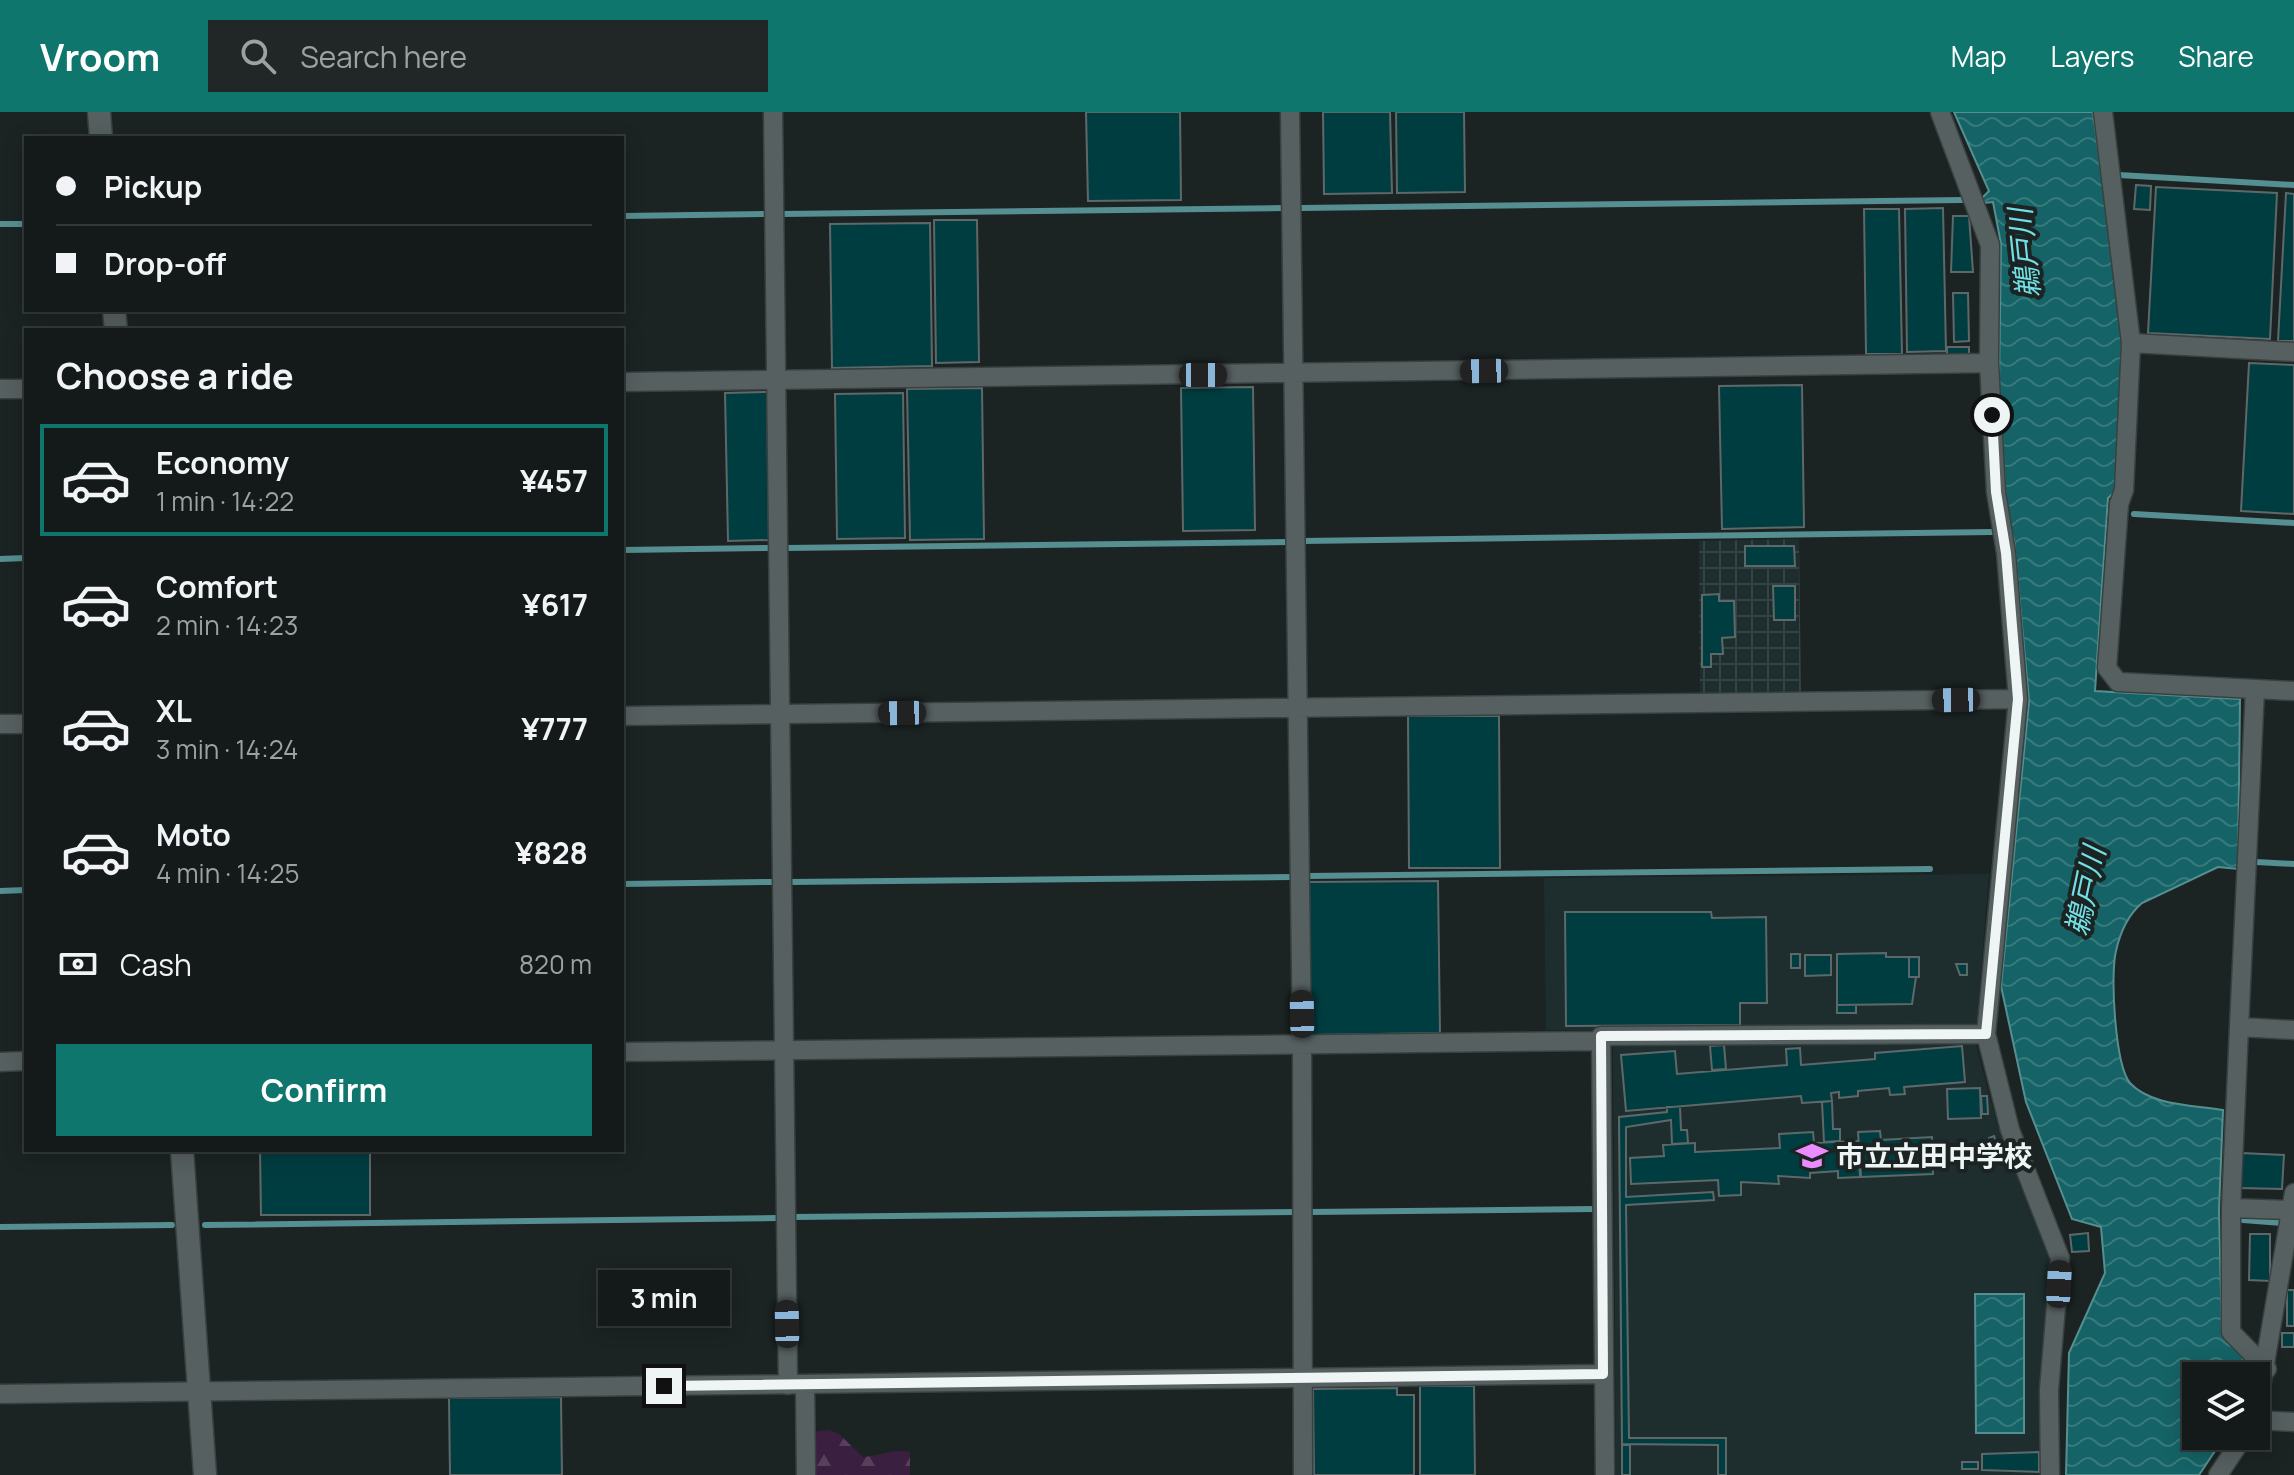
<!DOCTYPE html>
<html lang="en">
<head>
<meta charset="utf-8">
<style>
	:root { --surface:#141a1a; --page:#212727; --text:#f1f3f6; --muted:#9da1a2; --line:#333839; --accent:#0f766e }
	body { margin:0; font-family:Manrope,"Noto Sans JP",sans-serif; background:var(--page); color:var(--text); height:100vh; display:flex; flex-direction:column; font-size:30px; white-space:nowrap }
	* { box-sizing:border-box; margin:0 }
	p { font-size:26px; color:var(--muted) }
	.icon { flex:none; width:44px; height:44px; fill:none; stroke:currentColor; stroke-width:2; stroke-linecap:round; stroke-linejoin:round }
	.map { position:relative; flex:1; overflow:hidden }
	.panel { position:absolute; left:24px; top:216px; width:600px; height:824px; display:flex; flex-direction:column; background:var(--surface); border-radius:0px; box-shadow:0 4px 20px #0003,0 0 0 2px var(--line) }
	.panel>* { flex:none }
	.top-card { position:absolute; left:24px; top:24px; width:600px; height:176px; border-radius:0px; box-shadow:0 4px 20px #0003,0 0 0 2px var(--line); display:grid; align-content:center; height:176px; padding:0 32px; background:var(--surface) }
	.fabs { position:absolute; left:2182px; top:1250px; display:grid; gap:16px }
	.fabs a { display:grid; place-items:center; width:88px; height:88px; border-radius:0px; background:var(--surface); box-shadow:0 4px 20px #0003,0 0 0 2px var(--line); font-size:40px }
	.end { position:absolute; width:36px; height:36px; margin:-18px; border:10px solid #eff5f5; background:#111; box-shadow:0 0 0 4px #111 }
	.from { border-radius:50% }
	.bubble { position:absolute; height:56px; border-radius:0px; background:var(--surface); box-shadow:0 4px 20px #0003,0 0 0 2px var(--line); font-size:26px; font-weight:700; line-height:56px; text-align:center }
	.car { position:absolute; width:24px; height:48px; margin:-24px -12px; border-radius:10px; box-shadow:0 0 6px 2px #0007; background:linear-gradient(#222 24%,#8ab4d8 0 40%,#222 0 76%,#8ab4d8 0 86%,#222 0) }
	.top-card b { display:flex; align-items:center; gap:28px; height:76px; font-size:30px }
	.top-card b+b { border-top:2px solid var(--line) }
	.top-card i { width:20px; height:20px; background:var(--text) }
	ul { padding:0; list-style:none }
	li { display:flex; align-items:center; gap:24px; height:112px; margin:0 16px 12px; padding:0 16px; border:4px solid transparent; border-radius:0px }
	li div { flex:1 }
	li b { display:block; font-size:30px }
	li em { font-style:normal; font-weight:700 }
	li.current { border-color:var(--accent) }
	li>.icon { width:72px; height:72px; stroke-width:1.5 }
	h2 { padding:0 32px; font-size:36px; line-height:96px }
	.pay { display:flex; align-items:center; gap:20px; height:88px; padding:0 32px; font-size:30px }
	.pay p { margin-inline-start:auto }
	.button { display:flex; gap:16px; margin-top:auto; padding:16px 32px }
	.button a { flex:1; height:92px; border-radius:0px; background:var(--accent); color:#fff; font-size:32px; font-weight:700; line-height:92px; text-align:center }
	header { display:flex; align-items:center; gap:48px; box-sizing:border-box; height:112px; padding:0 40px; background:var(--accent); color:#fff }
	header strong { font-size:38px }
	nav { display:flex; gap:44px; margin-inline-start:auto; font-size:28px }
	.search { width:560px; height:72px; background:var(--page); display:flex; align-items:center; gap:20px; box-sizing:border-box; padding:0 28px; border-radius:0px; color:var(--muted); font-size:30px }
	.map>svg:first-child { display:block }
</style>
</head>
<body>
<header>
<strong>Vroom</strong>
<div class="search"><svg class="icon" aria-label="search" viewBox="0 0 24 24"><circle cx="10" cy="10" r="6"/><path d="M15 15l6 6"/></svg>Search here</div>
<nav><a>Map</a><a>Layers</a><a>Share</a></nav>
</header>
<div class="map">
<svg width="2294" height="1363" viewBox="0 0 2294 1363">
	<defs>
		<pattern id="industrial-grid" width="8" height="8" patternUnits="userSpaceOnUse" patternTransform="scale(2)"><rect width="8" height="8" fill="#1e2e2f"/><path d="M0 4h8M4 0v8" fill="none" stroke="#344344"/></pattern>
		<pattern id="forest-firs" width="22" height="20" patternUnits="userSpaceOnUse" patternTransform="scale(2)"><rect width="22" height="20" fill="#3b1f41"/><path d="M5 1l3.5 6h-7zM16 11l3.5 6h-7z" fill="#58405d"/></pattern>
		<pattern id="water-waves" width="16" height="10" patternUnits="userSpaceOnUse" patternTransform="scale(2)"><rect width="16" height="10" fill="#156366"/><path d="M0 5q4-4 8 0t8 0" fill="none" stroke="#377a7c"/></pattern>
	</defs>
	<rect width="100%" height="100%" fill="#1b2323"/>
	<path fill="#1e2e2f" d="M1989,762L1975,930L1998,1015L2051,1147L2044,1363H1616L1613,918H1546L1544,766Z"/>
	<path fill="url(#industrial-grid)" d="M1799,427L1801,582L1700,583L1699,429Z"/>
	<path fill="url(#forest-firs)" d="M829,1318L839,1322L863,1345C880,1344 893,1336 910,1340V1363H813V1320Z"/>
	<path fill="url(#water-waves)" stroke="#568f91" stroke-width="2" d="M1954,0H2093L2123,221L2117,378L2108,386L2095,579L2240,587L2238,757L2218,755L2142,791C2128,803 2120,821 2116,839C2110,862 2115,953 2130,971C2151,994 2194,993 2223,998L2219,1098L2222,1223L2253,1256L2251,1264H2196V1324H2225L2199,1363H2066L2069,1241L2105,1161L2101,1115L2072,1107L2026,990L2001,874L2029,589L2014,427L2007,408L1999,271L2001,132L1993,90L1984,91L1982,86L1989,79Z
		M1975,1182H2024V1321H1976Z"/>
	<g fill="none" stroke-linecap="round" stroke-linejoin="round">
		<path stroke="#568f91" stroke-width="6" d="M2119,63L2294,73
			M1300,96L1963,88
			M781,102L1284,96
			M622,104L766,102
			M0,112H26
			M2134,402L2294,411
			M1302,429L1993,420
			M785,436L1289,430
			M622,438L771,436
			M0,447L26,446
			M2256,750L2294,752
			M1307,764L1930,757
			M788,770L1292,765
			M622,772L771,770
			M0,779L26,778
			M1310,1100L1596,1097
			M792,1105L1297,1100
			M2243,1108L2282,1111
			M205,1113L779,1106
			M0,1115L172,1113"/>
	</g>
	<path fill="#003d40" stroke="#5f6868" stroke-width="2" d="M1086,0H1180L1181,88L1088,89Z
		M1323,0H1390L1392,81L1324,82Z
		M1396,0H1464L1465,80L1397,81Z
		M2136,73L2151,74L2150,98L2134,97Z
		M2156,75L2277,81L2270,227L2148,221Z
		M2286,81L2294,82V229H2278Z
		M1943,96L1946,239L1907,240L1905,97Z
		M1864,97H1899L1902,242H1866Z
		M1953,104H1969L1973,160H1951Z
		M934,108H977L979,250L936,251Z
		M930,111L932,254L832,256L830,112Z
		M1953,181H1968L1969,229L1954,230Z
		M1947,235H1969V242L1947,243Z
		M2249,251L2294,253V402L2241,399Z
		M1802,273L1804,415L1722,417L1719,274Z
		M1253,275L1255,418L1183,419L1181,276Z
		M982,276L984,427L910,428L907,277Z
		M767,280L769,428L728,429L725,281Z
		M903,281L905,426L837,427L835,282Z
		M1745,434H1794L1795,454H1745Z
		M1773,474H1795V508H1774Z
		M1719,482V489H1734L1735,525L1722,526L1723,542H1711V555H1702V483Z
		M1408,604H1499L1500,756H1409Z
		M1438,769L1440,921L1310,923L1309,770Z
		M1565,800H1711L1712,806L1766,805L1767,891H1740V913L1566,914Z
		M1886,841V845H1909V865H1916L1912,892L1837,893V842Z
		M1791,842H1800V856H1791Z
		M1805,843H1831V863L1805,864Z
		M1909,845H1919V865H1909Z
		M1956,852H1967V863H1960Z
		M1837,893H1856V901H1837Z
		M1724,933L1726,957L1712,958L1710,934Z
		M1962,934L1965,970L1904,975L1905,982L1890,983L1889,976L1858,979V984L1839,986V980L1831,981L1832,989L1802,991L1801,984L1626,999L1621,943L1675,939L1677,962L1787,953L1786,937L1800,936L1801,953L1875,947V941Z
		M1980,976L1981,1006L1948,1007L1947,977Z
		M1981,984H1987L1988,1002H1982Z
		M1832,989L1833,1017H1840V1029L1824,1030L1822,990Z
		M1667,995H1680L1681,1018H1687L1688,1031L1672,1032L1671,1008L1626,1015V1085L1713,1080L1714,1088L1626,1093L1629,1326H1726V1363H1718V1333L1622,1332L1619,1005L1667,1000Z
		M1880,1019L1881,1028L1932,1025L1933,1062L1861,1065L1858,1020Z
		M1813,1020L1814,1031L1858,1029L1860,1065L1838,1066V1059L1810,1061V1066L1778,1064L1779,1072L1741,1070V1083L1719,1084L1718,1068L1631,1072L1630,1046L1664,1044L1663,1033L1695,1031V1040L1780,1036L1779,1022Z
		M1994,1024L2004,1050L1998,1052L1989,1026Z
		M260,1038H370V1103H261Z
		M2241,1041L2284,1043L2282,1077L2240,1076Z
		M2088,1121L2089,1139L2072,1140L2070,1123Z
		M2250,1122H2270V1169L2249,1168Z
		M2287,1178H2294V1214H2287Z
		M2282,1221H2294V1235H2282Z
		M1420,1274H1474L1475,1363H1420Z
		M1397,1276V1283H1414V1363H1314L1313,1277Z
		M561,1285L562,1363H450L449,1286Z
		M1622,1333H1630V1363H1622Z
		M2039,1340V1360L1982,1358V1342Z
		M1962,1350H1978V1357H1962Z"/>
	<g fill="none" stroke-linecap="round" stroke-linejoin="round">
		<defs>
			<path id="minor" d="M773,0L788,1273
				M1290,0L1302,932L1303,1363
				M1940,0L1990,133L1989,251L1996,380L2006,441L2018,587L1986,922L2010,1018L2060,1146L2049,1278L2050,1363
				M2103,0L2131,231L2124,378L2119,392L2107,556L2118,570L2255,577L2239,915L2294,918
				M2131,231L2294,240
				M622,270L1989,251
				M0,277H26
				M2255,577L2294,579
				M622,604L2018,587
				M0,612H26
				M2239,915L2231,1096V1220L2267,1257
				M622,940L1601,929
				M0,950L26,949
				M2231,1096L2291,1098
				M805,1273L806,1363
				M0,1282L1603,1262
				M2256,1304L2294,1081
				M2256,1308L2294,1310
				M1605,1363L1601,924L1986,922
				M2218,1363L2244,1324"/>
			<path id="tertiary" d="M99,0L101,26
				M114,198L116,218
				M182,1038L205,1363"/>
		</defs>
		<use href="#minor" stroke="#394040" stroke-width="21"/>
		<use href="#tertiary" stroke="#394040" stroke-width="25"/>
		<use href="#minor" stroke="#576061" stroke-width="18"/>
		<use href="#tertiary" stroke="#576061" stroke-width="22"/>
	</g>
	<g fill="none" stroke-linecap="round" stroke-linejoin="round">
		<path stroke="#eff5f5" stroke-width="10" d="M664,1274L1603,1262L1601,924L1986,922L2018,587L2006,441L1996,380L1992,303"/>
	</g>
	<defs>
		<symbol id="school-bare" viewBox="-9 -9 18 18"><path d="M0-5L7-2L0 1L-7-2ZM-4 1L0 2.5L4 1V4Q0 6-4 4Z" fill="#e98dfe" stroke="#1b2323" stroke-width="2.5" paint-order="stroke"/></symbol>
	</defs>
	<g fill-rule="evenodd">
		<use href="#school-bare" x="1790" y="1022" width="44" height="44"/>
	</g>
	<g text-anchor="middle" stroke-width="8" stroke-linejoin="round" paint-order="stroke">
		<g font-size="28" font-weight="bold" fill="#eff5f5" stroke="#1b2323" text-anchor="start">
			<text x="1836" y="1054">市立立田中学校</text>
		</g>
		<g font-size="30" font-style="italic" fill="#71dfe4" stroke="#1b2323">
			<text transform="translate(2025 141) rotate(-96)" y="10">鵜戸川</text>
			<text transform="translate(2086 779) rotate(-78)" y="10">鵜戸川</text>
		</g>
	</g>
</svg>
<div class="fabs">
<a><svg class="icon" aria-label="layers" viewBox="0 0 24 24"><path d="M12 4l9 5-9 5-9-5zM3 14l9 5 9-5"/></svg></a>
</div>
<i class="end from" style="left:1992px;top:303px"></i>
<i class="end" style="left:664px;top:1274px"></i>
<div class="bubble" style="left:598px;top:1158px;width:132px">3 min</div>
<i class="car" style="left:1484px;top:259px;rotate:269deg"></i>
<i class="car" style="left:1203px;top:263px;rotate:90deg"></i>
<i class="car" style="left:1956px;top:588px;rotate:269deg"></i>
<i class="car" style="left:902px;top:601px;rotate:269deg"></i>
<i class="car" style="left:1302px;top:902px;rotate:359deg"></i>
<i class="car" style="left:2059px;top:1172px;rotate:3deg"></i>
<i class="car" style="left:787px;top:1212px;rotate:359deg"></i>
<div class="top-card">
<b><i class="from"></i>Pickup</b>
<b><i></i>Drop-off</b>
</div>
<section class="panel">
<h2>Choose a ride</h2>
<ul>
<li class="current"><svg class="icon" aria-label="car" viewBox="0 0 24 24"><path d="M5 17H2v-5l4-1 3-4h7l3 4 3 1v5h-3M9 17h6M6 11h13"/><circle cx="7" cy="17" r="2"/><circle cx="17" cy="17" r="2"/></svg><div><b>Economy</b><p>1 min · 14:22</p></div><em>¥457</em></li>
<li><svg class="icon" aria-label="car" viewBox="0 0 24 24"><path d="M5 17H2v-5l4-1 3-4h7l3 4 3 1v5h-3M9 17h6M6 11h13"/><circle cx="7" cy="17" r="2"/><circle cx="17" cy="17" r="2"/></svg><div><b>Comfort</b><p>2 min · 14:23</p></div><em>¥617</em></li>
<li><svg class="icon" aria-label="car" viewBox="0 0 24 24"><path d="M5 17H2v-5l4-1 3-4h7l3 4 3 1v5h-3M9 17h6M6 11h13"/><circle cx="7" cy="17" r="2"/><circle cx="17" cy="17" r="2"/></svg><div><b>XL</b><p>3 min · 14:24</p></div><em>¥777</em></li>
<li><svg class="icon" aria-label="car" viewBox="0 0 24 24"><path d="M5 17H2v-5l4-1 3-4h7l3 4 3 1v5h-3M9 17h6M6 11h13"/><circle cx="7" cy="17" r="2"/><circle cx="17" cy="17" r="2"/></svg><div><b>Moto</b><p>4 min · 14:25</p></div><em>¥828</em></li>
</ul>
<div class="pay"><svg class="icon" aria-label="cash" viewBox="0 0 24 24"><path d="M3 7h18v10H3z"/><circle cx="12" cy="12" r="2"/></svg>Cash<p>820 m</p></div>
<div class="button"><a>Confirm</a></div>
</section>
</div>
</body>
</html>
